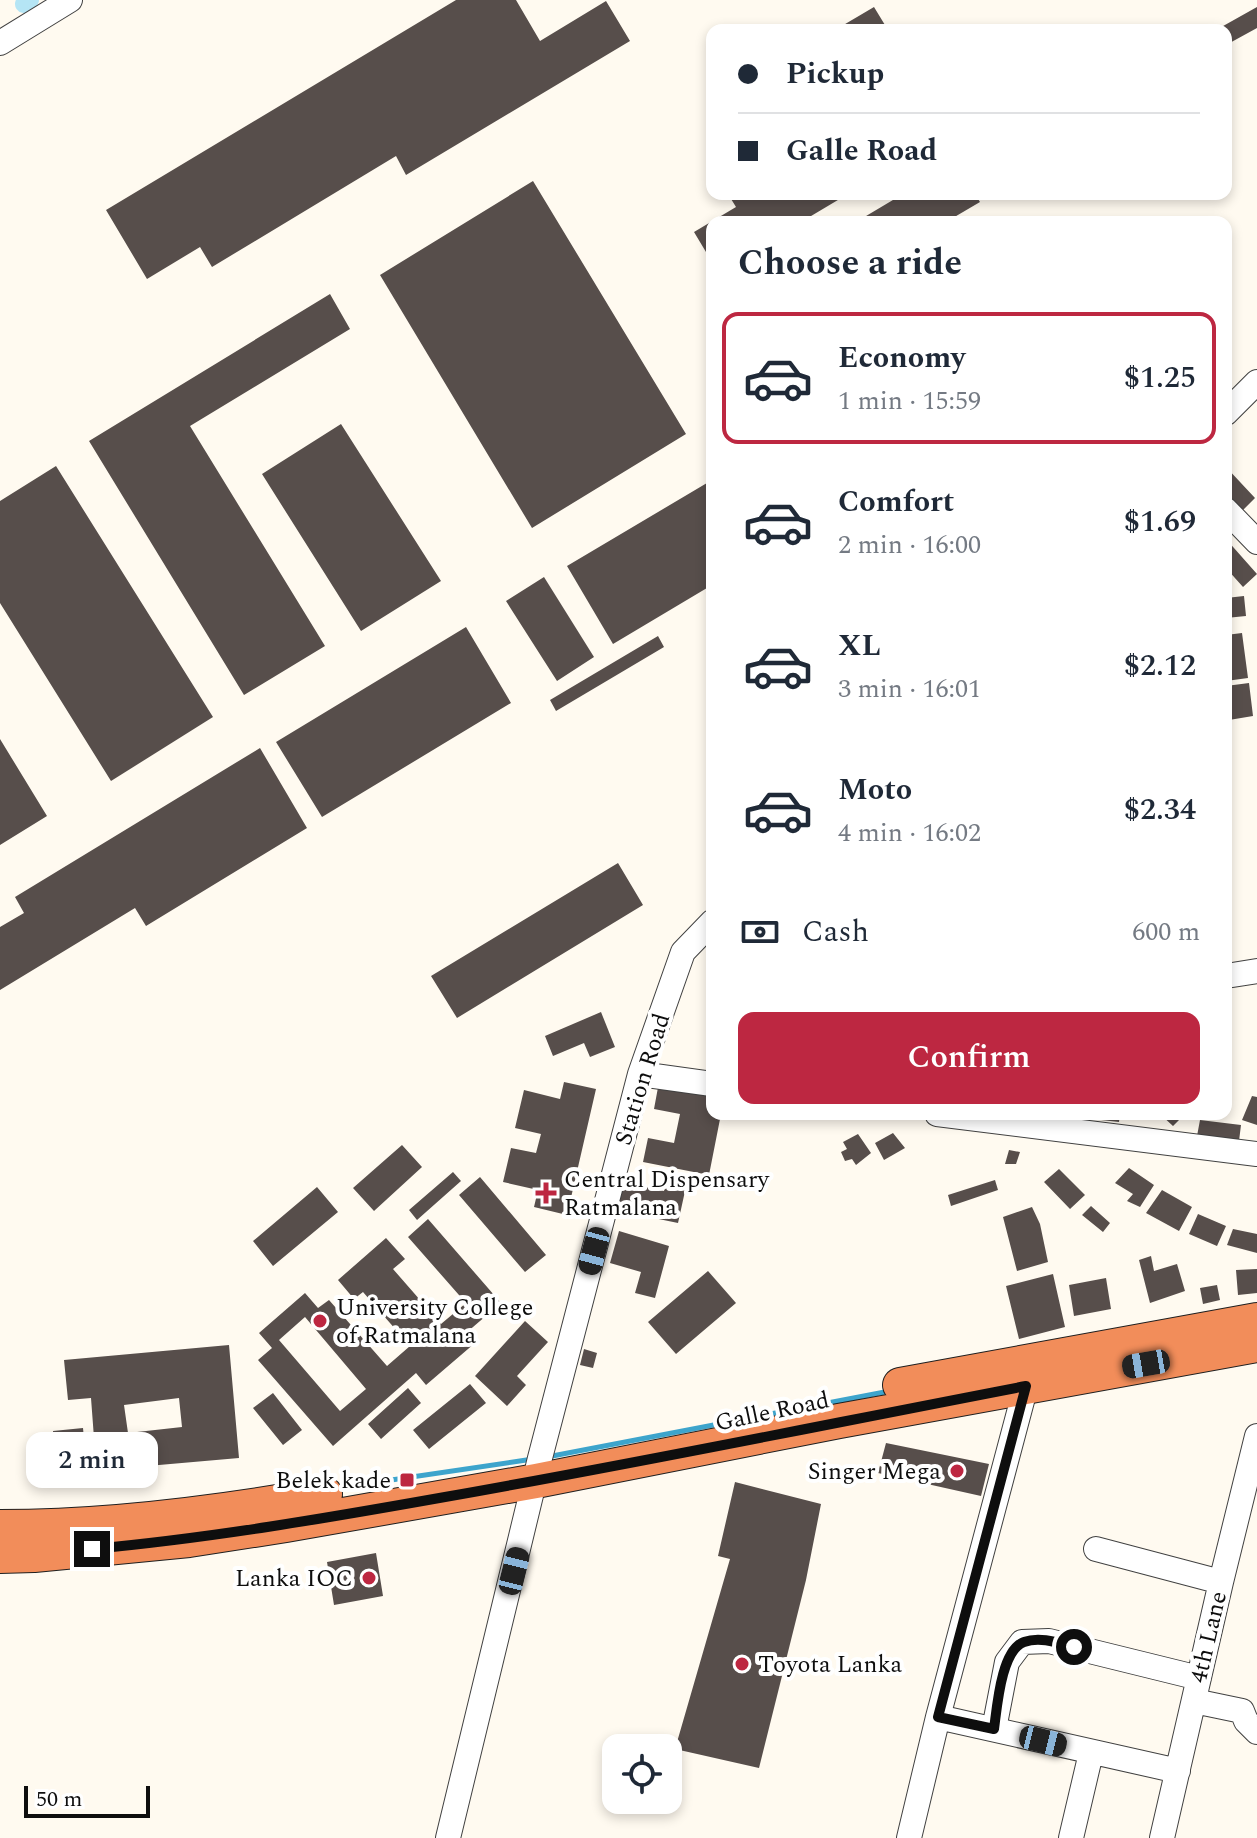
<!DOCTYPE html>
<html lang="en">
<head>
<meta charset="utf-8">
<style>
	:root { --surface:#fff; --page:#f6f6f7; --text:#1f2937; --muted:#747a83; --line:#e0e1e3; --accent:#bd2741 }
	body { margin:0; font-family:Spectral,serif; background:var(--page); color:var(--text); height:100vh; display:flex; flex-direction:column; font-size:30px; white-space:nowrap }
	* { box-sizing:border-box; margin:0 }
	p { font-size:26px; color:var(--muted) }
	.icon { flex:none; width:44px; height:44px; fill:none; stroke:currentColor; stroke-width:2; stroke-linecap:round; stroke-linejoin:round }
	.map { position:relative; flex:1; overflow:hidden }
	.details { position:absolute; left:706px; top:216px; width:526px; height:904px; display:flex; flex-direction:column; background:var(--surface); border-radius:16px; box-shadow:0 4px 12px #0003 }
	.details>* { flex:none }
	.top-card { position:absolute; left:706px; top:24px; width:526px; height:176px; border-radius:16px; box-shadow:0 4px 12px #0003; display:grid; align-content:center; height:176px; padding:0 32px; background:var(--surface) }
	.controls { position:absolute; left:602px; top:1734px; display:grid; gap:16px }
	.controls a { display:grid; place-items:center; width:80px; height:80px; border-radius:16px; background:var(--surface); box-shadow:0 4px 12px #0003; font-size:40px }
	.scale { position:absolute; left:24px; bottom:20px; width:126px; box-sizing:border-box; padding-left:8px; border:4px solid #0e0e0e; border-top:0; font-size:22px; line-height:28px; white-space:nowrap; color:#0e0e0e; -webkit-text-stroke:6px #fff; paint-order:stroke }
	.end { position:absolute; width:36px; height:36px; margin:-18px; border:10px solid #0e0e0e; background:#fff; box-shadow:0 0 0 4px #fff }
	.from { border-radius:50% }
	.bubble { position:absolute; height:56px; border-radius:16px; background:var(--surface); box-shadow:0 4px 12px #0003; font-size:26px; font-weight:600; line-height:56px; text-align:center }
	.car { position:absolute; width:24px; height:48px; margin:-24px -12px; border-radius:10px; box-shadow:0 0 6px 2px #0007; background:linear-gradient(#222 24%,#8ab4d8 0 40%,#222 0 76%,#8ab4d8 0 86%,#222 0) }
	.top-card b { display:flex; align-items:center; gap:28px; height:76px; font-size:30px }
	.top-card b+b { border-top:2px solid var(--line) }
	.top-card i { width:20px; height:20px; background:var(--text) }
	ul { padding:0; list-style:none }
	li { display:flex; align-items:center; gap:24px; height:132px; margin:0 16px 12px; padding:0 16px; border:4px solid transparent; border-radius:16px }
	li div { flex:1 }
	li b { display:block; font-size:30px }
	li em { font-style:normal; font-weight:600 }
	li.current { border-color:var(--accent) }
	li>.icon { width:72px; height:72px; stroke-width:1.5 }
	h2 { padding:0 32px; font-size:36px; line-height:96px }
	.pay { display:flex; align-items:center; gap:20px; height:88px; padding:0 32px; font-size:30px }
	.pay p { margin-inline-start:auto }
	.cta { display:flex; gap:16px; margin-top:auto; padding:16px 32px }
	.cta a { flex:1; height:92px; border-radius:16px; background:var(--accent); color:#fff; font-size:32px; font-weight:600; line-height:92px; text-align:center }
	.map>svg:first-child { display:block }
</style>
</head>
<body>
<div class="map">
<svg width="1257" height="1838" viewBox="0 0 1257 1838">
	<rect width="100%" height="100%" fill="#fffaf0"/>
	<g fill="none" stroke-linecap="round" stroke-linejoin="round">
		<path stroke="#3da4cc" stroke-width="5" d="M547,1457L890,1391
			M337,1488L533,1459"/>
		<path stroke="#b5e5f5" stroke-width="18" d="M24,4L30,0"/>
	</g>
	<path fill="#574e4b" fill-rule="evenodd" d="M456,0H516L540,41L606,1L630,41L406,175L396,156L212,267L200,247L147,279L106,210Z
		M874,7L888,30H835Z
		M1257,7V28L1226,45V30H1216Z
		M533,181L686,434L532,528L380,275Z
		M728,194H848L801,222H712V262L694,232L736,207Z
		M903,194H975L980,202L946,222H856Z
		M330,294L350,329L190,426L325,646L244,695L89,441Z
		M341,424L441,581L361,631L262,474Z
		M56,466L213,717L111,781L0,603V501Z
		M1226,467L1255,498L1242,511L1226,494Z
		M712,480V585L613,644L567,566Z
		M1226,539L1257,574L1243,587L1226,568Z
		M544,577L594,657L557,681L506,601Z
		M1244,596L1246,616L1226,618V598Z
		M466,627L511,703L322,817L276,742Z
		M1242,633L1248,678L1226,681V635Z
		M658,636L664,647L556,711L550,700Z
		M1249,683L1253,716L1229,720L1226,686Z
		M0,739L47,816L0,845Z
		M260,748L307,828L146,926L135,908L0,990V927L24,913L15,897Z
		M618,863L643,905L457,1018L431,976Z
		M601,1012L615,1047L590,1057L584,1043L553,1056L545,1036Z
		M564,1082L596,1089L567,1215L534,1207L538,1190L503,1182L511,1148L536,1153L541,1134L515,1128L524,1090L560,1099Z
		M659,1082L712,1093V1114H721L709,1175L643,1162L648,1138L674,1143L680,1114L654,1109Z
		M1252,1096L1257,1097V1125L1242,1120Z
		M1102,1114H1120L1119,1122L1101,1120Z
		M1160,1114H1185L1173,1126Z
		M1200,1120L1241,1125L1239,1141L1197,1136Z
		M893,1133L905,1148L884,1160L875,1143Z
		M858,1134L871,1153L856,1165L852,1159L845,1161L841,1152L847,1149L843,1142Z
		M402,1145L422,1167L374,1211L353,1188Z
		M1009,1150L1020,1152L1016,1164H1005Z
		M1129,1168L1154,1185L1140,1207L1127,1201L1133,1194L1115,1183Z
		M1059,1169L1085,1195L1070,1209L1044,1182Z
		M453,1172L461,1181L417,1220L409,1210Z
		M480,1177L546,1255L525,1272L459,1195Z
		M667,1178L687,1182L678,1223L615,1210L622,1182L664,1191Z
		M995,1180L998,1190L951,1206L948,1195Z
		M317,1187L338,1212L273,1266L253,1241Z
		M1162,1190L1192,1207L1179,1231L1146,1213Z
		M1091,1206L1110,1223L1103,1232L1082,1215Z
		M1032,1207L1040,1224L1048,1262L1017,1271L1003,1217Z
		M1198,1214L1226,1226L1217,1246L1189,1234Z
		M428,1219L501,1303L466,1333L475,1343L426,1385L416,1373L333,1446L258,1360L272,1348L259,1333L305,1293L318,1308L329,1300L387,1366L410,1346L363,1292L354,1299L338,1280L386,1238L405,1259L393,1269L441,1324L466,1303L408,1237ZM305,1317L366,1389L340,1411L279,1340Z
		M1233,1229L1257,1234V1253L1227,1245Z
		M619,1231L669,1246L655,1298L635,1293L641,1272L610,1263Z
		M1151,1256L1154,1271L1177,1264L1185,1291L1150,1303L1139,1260Z
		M1257,1269V1293L1238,1295L1236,1270Z
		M708,1271L736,1303L676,1354L648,1322Z
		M1053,1274L1065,1327L1019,1339L1006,1286Z
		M1106,1278L1111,1309L1074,1316L1069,1285Z
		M1217,1285L1220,1300L1203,1304L1200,1288Z
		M525,1321L548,1342L517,1376L526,1385L507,1406L475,1376Z
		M229,1345L239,1458L56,1474L53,1431L83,1428L84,1439L94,1438L91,1398L68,1400L64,1360ZM179,1398L182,1427L128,1433L124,1405Z
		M584,1349L597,1353L593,1368L580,1365Z
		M470,1384L486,1403L429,1449L413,1430Z
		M408,1388L421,1403L381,1439L368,1424Z
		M273,1393L302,1430L283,1445L253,1408Z
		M886,1443L989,1464L981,1496L878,1473Z
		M735,1482L821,1504L806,1580L759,1768L675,1749L730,1559L718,1556Z
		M376,1553L383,1596L334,1605L327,1562Z"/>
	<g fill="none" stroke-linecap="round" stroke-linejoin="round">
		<defs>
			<path id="minor" d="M0,43L70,0
				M1226,413L1257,382
				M1226,510L1257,542
				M1226,976L1257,971
				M640,1074L712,1084
				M937,1114L1257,1154
				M1096,1549L1221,1582
				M1194,1701L1242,1711
				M1242,1711L1246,1721L1257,1732
				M938,1717L1178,1771
				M994,1729L1007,1662L1022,1642L1049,1641L1199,1678
				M448,1838L540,1458L640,1074L683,952L712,922
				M909,1838L938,1717L1026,1386
				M1071,1838L1091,1753
				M1162,1838L1221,1582L1257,1436"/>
			<path id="highway" d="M900,1385L1257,1320
				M0,1527C110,1527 218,1513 325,1494
				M0,1556L34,1555L189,1540L286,1525L536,1481L839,1421L1257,1345"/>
		</defs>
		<use href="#minor" stroke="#414141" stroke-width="26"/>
		<use href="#highway" stroke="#1f1f1f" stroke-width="36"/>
		<use href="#minor" stroke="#fff" stroke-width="24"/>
		<use href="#highway" stroke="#f28d5a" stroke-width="34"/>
	</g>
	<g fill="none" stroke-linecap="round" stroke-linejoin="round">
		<path stroke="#0e0e0e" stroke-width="10" d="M92,1549C211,1538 327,1518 445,1497C639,1463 833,1423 1026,1386L938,1717L994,1729C997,1708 1001,1650 1024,1642C1040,1636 1059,1643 1074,1647"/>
	</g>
	<g fill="#bd2741" stroke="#fff" stroke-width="3">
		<path d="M542 1181h8v8h8v8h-8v8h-8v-8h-8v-8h8z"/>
		<circle cx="320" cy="1321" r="8"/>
		<circle cx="957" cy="1471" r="8"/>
		<rect x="399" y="1472" width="16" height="16" rx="4"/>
		<circle cx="369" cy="1578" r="8"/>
		<circle cx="742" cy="1664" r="8"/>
	</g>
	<g text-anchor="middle" stroke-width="8" stroke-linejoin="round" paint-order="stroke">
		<g font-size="24" fill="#0e0e0e" stroke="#fff">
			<text transform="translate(642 1079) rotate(-73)" y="8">Station Road</text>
			<text transform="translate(772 1411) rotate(-12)" y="8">Galle Road</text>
			<text transform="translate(1208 1637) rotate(-77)" y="8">4th Lane</text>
		</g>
		<g font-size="24" fill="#0e0e0e" stroke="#fff" text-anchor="start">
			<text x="564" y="1187">Central Dispensary<tspan x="564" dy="28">Ratmalana</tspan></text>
			<text x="336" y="1315">University College<tspan x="336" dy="28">of Ratmalana</tspan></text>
			<text x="941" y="1479" text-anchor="end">Singer Mega</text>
			<text x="391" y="1488" text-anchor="end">Belek kade</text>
			<text x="353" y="1586" text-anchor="end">Lanka IOC</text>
			<text x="758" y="1672">Toyota Lanka</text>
		</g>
	</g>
</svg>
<div class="controls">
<a><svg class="icon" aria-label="locate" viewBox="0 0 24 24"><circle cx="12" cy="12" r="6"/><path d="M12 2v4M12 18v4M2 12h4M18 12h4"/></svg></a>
</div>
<div class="scale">50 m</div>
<i class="end from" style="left:1074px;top:1647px"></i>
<i class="end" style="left:92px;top:1549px"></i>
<div class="bubble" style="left:26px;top:1432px;width:132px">2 min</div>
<i class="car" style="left:594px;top:1251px;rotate:195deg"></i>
<i class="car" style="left:1146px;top:1364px;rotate:260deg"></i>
<i class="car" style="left:514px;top:1571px;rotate:14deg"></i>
<i class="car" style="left:1043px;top:1741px;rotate:104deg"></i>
<div class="top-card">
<b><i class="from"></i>Pickup</b>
<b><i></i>Galle Road</b>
</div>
<section class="details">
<h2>Choose a ride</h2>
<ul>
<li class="current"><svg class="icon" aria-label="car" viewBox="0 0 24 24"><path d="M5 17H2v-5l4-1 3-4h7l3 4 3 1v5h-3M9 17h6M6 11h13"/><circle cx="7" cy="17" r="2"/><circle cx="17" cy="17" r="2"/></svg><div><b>Economy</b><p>1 min · 15:59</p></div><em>$1.25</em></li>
<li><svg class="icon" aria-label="car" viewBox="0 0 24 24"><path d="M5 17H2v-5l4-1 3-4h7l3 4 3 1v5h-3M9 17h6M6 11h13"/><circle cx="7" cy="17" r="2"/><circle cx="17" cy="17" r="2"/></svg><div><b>Comfort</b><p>2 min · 16:00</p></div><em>$1.69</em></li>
<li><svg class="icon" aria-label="car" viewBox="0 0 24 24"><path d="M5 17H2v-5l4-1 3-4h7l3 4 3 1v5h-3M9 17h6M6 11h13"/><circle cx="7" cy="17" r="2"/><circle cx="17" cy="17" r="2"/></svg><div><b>XL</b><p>3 min · 16:01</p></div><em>$2.12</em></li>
<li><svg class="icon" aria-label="car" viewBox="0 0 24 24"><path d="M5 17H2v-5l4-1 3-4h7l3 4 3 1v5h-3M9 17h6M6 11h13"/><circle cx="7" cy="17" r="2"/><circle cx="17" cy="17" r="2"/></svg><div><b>Moto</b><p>4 min · 16:02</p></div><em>$2.34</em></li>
</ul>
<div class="pay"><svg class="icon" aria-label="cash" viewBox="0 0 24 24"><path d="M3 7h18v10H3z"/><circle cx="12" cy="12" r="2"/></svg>Cash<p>600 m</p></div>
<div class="cta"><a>Confirm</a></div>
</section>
</div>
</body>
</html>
